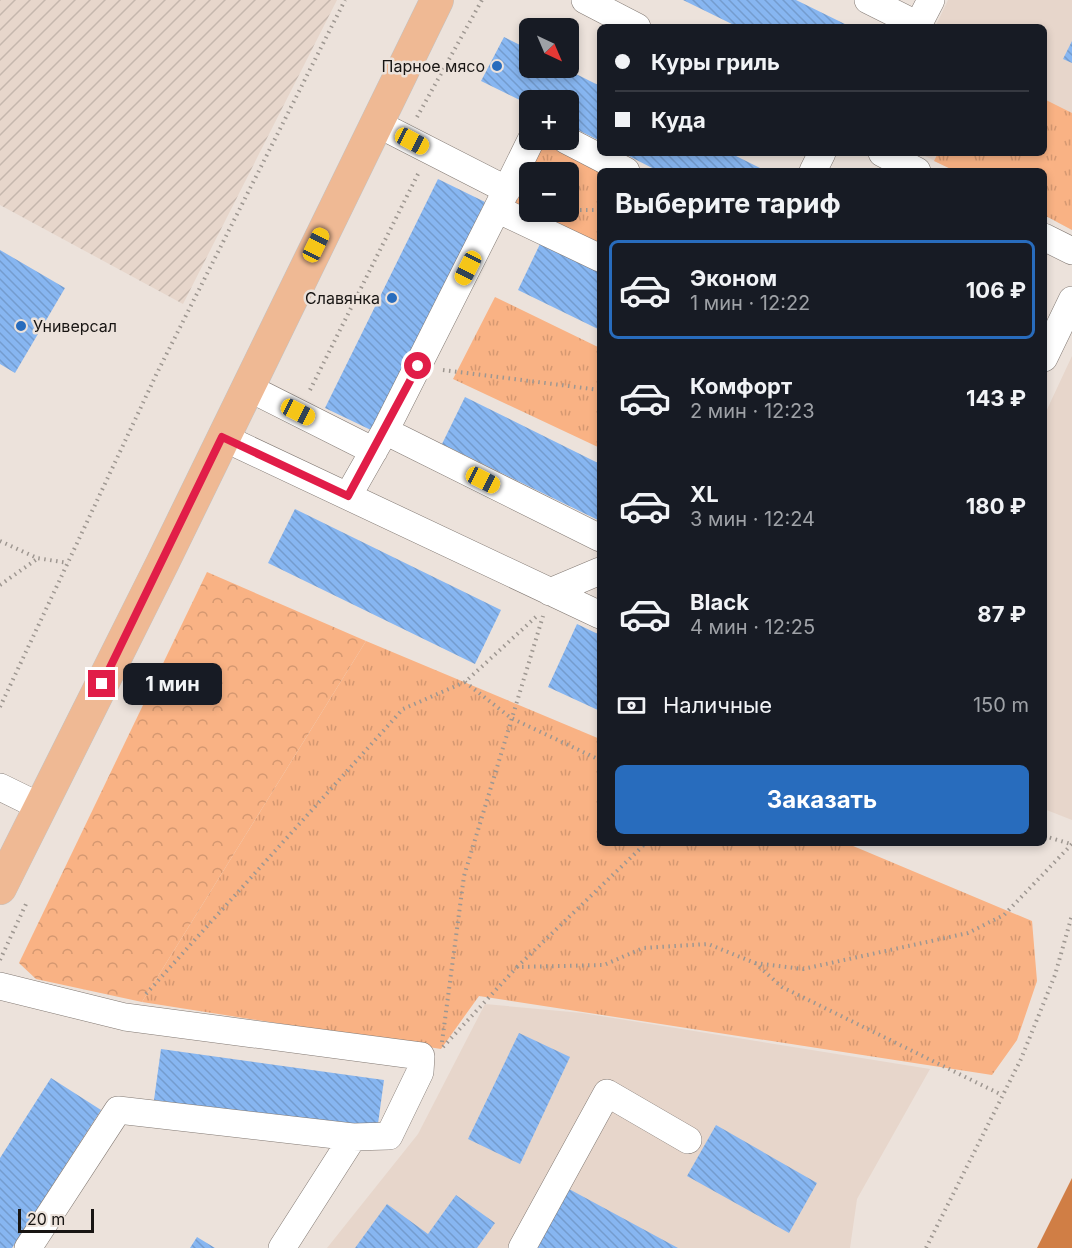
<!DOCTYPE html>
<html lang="ru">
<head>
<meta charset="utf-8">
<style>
	:root { --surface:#171b24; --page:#242831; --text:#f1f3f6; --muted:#9ea1a6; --line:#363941; --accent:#286cbd }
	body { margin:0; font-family:Inter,sans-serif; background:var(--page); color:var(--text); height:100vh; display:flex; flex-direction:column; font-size:22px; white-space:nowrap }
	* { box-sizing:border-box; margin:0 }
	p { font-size:20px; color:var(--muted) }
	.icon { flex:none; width:33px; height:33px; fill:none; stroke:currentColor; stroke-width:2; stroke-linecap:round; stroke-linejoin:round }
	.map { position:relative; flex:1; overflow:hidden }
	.panel { position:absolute; left:597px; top:168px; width:450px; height:678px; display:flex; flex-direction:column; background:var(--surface); border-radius:9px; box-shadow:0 3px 9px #0003 }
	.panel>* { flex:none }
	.hud { position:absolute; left:597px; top:24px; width:450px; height:132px; border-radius:9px; box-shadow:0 3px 9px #0003; display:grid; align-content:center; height:132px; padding:0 18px; background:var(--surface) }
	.needle { width:39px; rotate:136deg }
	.buttons { position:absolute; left:519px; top:18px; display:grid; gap:12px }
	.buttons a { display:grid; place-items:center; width:60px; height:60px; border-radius:9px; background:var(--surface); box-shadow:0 3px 9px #0003; font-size:30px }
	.scale { position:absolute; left:18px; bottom:15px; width:76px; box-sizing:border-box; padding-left:6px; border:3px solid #181513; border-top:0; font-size:16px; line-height:21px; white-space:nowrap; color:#181513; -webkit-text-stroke:4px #ece2db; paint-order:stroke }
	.end { position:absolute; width:27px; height:27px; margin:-14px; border:8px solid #e11d48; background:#fff; box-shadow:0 0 0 3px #fff }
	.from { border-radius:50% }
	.bubble { position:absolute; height:42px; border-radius:9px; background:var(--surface); box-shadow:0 3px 9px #0003; font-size:20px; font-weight:700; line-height:42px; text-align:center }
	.car { position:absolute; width:18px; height:36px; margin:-18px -9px; border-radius:8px; box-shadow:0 0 4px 2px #0007; background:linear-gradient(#f5c518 24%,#345 0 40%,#f5c518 0 76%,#345 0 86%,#f5c518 0) }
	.hud b { display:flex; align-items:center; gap:21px; height:57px; font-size:22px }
	.hud b+b { border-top:2px solid var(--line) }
	.hud i { width:15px; height:15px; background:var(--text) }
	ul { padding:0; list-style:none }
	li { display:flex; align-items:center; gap:18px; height:99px; margin:0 12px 9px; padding:0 6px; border:3px solid transparent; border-radius:9px }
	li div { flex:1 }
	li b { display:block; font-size:22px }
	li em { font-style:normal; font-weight:700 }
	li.current { border-color:var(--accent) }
	li>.icon { width:54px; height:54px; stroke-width:1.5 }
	h2 { padding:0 18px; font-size:27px; line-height:72px }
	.pay { display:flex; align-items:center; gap:15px; height:66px; padding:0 18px; font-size:22px }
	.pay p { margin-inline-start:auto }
	.cta { display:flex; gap:12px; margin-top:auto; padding:12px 18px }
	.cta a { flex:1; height:69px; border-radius:9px; background:var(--accent); color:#fff; font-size:24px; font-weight:700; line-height:69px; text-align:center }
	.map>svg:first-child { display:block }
</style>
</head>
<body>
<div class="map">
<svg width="1072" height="1248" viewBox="0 0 1072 1248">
	<defs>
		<pattern id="industrial-furrows" width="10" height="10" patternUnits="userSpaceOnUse" patternTransform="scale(1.5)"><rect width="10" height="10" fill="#e7d6cb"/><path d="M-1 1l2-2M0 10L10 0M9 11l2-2" fill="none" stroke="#c5b7ad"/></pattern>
		<pattern id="grass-tufts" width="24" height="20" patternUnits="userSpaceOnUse" patternTransform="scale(1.5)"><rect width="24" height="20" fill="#f9b284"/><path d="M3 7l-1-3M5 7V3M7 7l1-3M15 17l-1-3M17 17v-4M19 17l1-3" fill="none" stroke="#d59871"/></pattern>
		<pattern id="forest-crowns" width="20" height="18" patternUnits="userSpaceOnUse" patternTransform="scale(1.5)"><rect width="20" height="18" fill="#f9b284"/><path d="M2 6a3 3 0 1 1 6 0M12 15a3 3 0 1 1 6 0" fill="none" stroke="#d59871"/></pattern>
		<pattern id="building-back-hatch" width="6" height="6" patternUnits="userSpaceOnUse" patternTransform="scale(1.5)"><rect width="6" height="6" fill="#87b6f1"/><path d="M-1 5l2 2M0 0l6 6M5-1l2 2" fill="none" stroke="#749cce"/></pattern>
	</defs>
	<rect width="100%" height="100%" fill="#ece2db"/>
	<path fill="#e7d6cb" d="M948,0H1072V230L1044,215V171H955L919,153H1044V27H935Z
		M1072,356V820L1044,809V416Z
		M485,1004L582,1013L930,1069L857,1199L850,1248H327L418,1134Z"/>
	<path fill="url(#industrial-furrows)" d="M0,0H337L183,304L0,205Z"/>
	<path fill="url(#grass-tufts)" fill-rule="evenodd" d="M1044,99L1072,113V230L1044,215V171H955L934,161L938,153H1044Z
		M539,140H550L610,171H600V251L508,209ZM530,172H568V212H530Z
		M495,297L600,348V448L453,379Z
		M366,641L600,739V843H846L1032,921L1037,981L1017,1040L992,1075L479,996L441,1049L142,1002Z"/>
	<path fill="url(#forest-crowns)" d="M207,572L366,641L142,1002L36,979L19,963Z"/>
	<path fill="#d07e45" d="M1072,1178V1248H1037Z"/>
	<path fill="url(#building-back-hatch)" d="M683,0H796L851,27H738Z
		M504,37L530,50V68H564L600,86V141L568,125V100H530V105L481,81Z
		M1072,41V63L1063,59Z
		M623,153H730L766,171H658Z
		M438,179L485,202L373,431L325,408Z
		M540,244L600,273V330L518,290Z
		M0,250L65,288L15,373L0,364Z
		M465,397L600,464V521L442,444Z
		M295,509L501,610L475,664L268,563Z
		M577,624L600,635V711L548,687Z
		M519,1033L570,1057L520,1164L468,1139Z
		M161,1049L384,1080L377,1131L154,1100Z
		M51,1078L101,1110L12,1248H0V1158Z
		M716,1125L817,1183L789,1233L687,1176Z
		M569,1189L678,1248H537Z
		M456,1195L495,1223L477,1248H355L387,1204L428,1234Z
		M197,1237L215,1248H190Z"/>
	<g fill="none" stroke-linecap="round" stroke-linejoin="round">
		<defs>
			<path id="minor" d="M585,0L637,27
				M868,0L918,25
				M917,27L931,0
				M376,123L507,190
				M531,140L497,209L600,258
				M566,140L626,171
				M882,153L917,171
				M813,171L822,153
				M1044,237L1072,251
				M1044,358L1072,300
				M247,387L374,451
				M385,431L497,209
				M222,437L600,615
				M348,496L385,431L600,538
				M550,592L600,571
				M0,787L41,807
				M0,986L125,1017L421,1056L420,1072L389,1136L353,1137L118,1110L28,1248
				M282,1248L353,1137
				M522,1248L607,1093L688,1140"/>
			<path id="major" d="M0,888L163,562L437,0"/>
		</defs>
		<use href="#minor" stroke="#827973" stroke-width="28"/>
		<use href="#major" stroke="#c3c2c2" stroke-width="34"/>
		<path stroke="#9e9791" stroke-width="4" stroke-dasharray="1.5 4.5" stroke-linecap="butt" d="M417,117L482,0
			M568,210H600
			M443,370L600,390
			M310,390L418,174
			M0,541L37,558L68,563
			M0,585L37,559
			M465,682L511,718L600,760
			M0,707L157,373L345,0
			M1044,836L1071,844
			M0,960L26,904
			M755,963L803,969L968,933L1004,915L1072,844
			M517,967L646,843
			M146,994L403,709L465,682L538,615
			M442,1042L464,876L543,616
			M443,1047L517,967L604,965L643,948L708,944L755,963L782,987L1002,1095
			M926,1248L1021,1059L1055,975L1072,915"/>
		<use href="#minor" stroke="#fff" stroke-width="27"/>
		<use href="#major" stroke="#efb994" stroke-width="33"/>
	</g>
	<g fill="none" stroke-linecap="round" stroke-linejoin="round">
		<path stroke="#e11d48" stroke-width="8" d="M102,684L222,437L348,496L418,366"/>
	</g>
	<g fill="#286cbd" stroke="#ece2db" stroke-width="2">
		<circle cx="497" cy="66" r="6"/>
		<circle cx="392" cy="298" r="6"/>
		<circle cx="21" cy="326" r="6"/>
	</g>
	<g text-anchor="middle" stroke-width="5" stroke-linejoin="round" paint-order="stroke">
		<g font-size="16" fill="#181513" stroke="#ece2db" text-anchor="end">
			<text x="485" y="72">Парное мясо</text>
			<text x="380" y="304">Славянка</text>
			<text x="33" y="332" text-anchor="start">Универсал</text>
		</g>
	</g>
</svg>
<div class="buttons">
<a><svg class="needle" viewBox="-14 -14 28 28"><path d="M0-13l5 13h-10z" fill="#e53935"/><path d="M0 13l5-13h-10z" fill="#9ea1a6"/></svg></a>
<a>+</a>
<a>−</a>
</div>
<div class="scale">20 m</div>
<i class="end from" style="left:418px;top:366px"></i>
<i class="end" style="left:102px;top:684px"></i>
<div class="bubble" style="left:123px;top:663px;width:99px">1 мин</div>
<i class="car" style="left:412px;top:141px;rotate:118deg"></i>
<i class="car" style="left:316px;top:245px;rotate:26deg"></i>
<i class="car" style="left:468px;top:268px;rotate:207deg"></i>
<i class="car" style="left:298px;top:412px;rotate:117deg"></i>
<i class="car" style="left:483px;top:480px;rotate:117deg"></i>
<div class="hud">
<b><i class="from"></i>Куры гриль</b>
<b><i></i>Куда</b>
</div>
<section class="panel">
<h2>Выберите тариф</h2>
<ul>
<li class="current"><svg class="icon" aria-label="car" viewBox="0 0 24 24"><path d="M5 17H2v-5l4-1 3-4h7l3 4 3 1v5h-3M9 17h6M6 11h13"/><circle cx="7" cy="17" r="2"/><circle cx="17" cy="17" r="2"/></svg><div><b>Эконом</b><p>1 мин · 12:22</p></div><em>106 ₽</em></li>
<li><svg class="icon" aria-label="car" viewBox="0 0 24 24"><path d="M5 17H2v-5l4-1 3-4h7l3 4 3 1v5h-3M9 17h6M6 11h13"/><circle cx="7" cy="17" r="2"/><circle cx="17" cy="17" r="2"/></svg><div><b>Комфорт</b><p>2 мин · 12:23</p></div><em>143 ₽</em></li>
<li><svg class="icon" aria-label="car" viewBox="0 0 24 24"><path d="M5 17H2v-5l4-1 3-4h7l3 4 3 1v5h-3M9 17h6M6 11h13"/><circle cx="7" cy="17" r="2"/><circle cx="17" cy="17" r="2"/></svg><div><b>XL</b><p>3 мин · 12:24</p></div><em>180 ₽</em></li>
<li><svg class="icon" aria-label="car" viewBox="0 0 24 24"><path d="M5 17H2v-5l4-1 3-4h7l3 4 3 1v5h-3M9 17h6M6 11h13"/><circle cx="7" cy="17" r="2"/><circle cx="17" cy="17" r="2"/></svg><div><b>Black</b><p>4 мин · 12:25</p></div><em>87 ₽</em></li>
</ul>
<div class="pay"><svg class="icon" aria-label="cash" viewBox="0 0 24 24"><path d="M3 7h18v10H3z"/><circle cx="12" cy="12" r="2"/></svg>Наличные<p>150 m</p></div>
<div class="cta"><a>Заказать</a></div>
</section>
</div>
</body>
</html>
